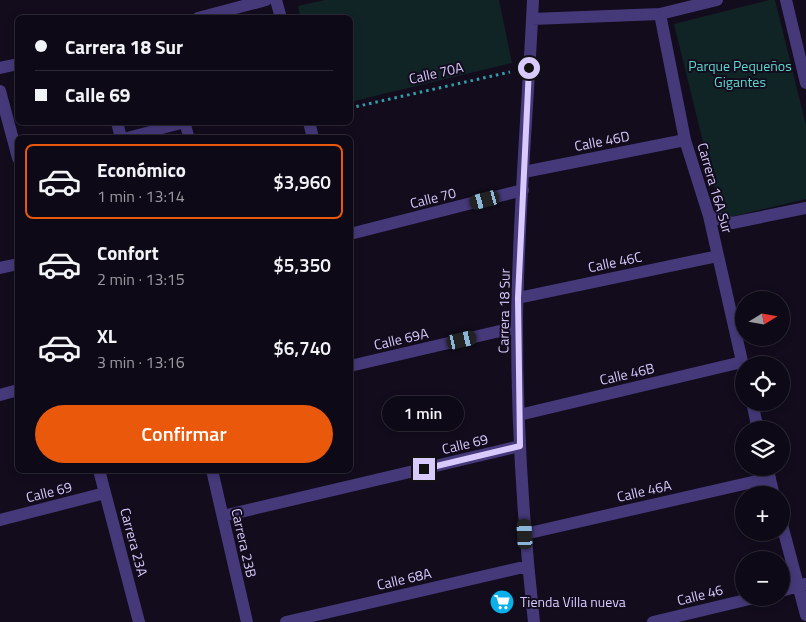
<!DOCTYPE html>
<html lang="es">
<head>
<meta charset="utf-8">
<style>
	:root { --surface:#0e0916; --page:#1c1723; --text:#f1f3f6; --muted:#9b9aa1; --line:#2e2a35; --accent:#ea580c }
	body { margin:0; font-family:"Titillium Web",sans-serif; background:var(--page); color:var(--text); height:100vh; display:flex; flex-direction:column; font-size:19px; white-space:nowrap }
	* { box-sizing:border-box; margin:0 }
	p { font-size:16px; color:var(--muted) }
	.icon { flex:none; width:28px; height:28px; fill:none; stroke:currentColor; stroke-width:2; stroke-linecap:round; stroke-linejoin:round }
	.map { position:relative; flex:1; overflow:hidden }
	.panel { position:absolute; left:15px; top:135px; width:338px; height:338px; display:flex; flex-direction:column; background:var(--surface); border-radius:8px; box-shadow:0 2px 8px #0003,0 0 0 1px var(--line) }
	.panel>* { flex:none }
	.top-card { position:absolute; left:15px; top:15px; width:338px; height:110px; border-radius:8px; box-shadow:0 2px 8px #0003,0 0 0 1px var(--line); display:grid; align-content:center; height:110px; padding:0 20px; background:var(--surface) }
	.needle { width:32px; rotate:79deg }
	.controls { position:absolute; left:735px; top:291px; display:grid; gap:10px }
	.controls a { display:grid; place-items:center; width:55px; height:55px; border-radius:50%; background:var(--surface); box-shadow:0 2px 8px #0003,0 0 0 1px var(--line); font-size:25px }
	.end { position:absolute; width:22px; height:22px; margin:-11px; border:6px solid #d8cafd; background:#111; box-shadow:0 0 0 2px #111 }
	.from { border-radius:50% }
	.bubble { position:absolute; height:35px; border-radius:18px; background:var(--surface); box-shadow:0 2px 8px #0003,0 0 0 1px var(--line); font-size:16px; font-weight:600; line-height:35px; text-align:center }
	.car { position:absolute; width:15px; height:30px; margin:-15px -8px; border-radius:6px; box-shadow:0 0 4px 1px #0007; background:linear-gradient(#222 24%,#8ab4d8 0 40%,#222 0 76%,#8ab4d8 0 86%,#222 0) }
	.top-card b { display:flex; align-items:center; gap:18px; height:48px; font-size:19px }
	.top-card b+b { border-top:1px solid var(--line) }
	.top-card i { width:12px; height:12px; background:var(--text) }
	ul { padding:9px 0 0; list-style:none }
	li { display:flex; align-items:center; gap:15px; height:75px; margin:0 10px 8px; padding:0 10px; border:2px solid transparent; border-radius:8px }
	li div { flex:1 }
	li b { display:block; font-size:19px }
	li em { font-style:normal; font-weight:600 }
	li.current { border-color:var(--accent) }
	li>.icon { width:45px; height:45px; stroke-width:1.5 }
	.primary-button { display:flex; gap:10px; margin-top:auto; padding:10px 20px }
	.primary-button a { flex:1; height:58px; border-radius:30px; background:var(--accent); color:#fff; font-size:20px; font-weight:600; line-height:58px; text-align:center }
	.map>svg:first-child { display:block }
</style>
</head>
<body>
<div class="map">
<svg width="806" height="622" viewBox="0 0 806 622">
	<rect width="100%" height="100%" fill="#120c1d"/>
	<path fill="#102426" d="M325,0H499L512,63L350,102V18L300,17L298,6Z
		M769,0H775L806,125V199L722,219L674,24Z"/>
	<g fill="none" stroke-linecap="round" stroke-linejoin="round">
		<path stroke="#329ea9" stroke-width="3" stroke-dasharray="2.5 4" stroke-linecap="butt" d="M350,108L510,72"/>
		<path stroke="#46397a" stroke-width="11" d="M185,123L189,138
			M125,138L187,122"/>
		<path stroke="#46397a" stroke-width="12" d="M276,0L281,18
			M533,0C528,108 518,216 517,324C517,424 523,523 534,622
			M786,0L806,83
			M660,14L685,140L709,216L744,370
			M198,18L266,0
			M532,19L660,14L717,0
			M0,68L18,64
			M0,91L18,158
			M117,122L121,138
			M309,122L313,138
			M524,172L685,140
			M709,216L732,223L806,208
			M350,234L523,190
			M0,268L18,264
			M518,298L718,256
			M350,366L517,327
			M0,395L18,390
			M752,402L758,430
			M519,415L742,362
			M767,468L774,495
			M99,470L139,622
			M212,470L247,622
			M223,516L520,446
			M0,520L105,493
			M781,521L806,615
			M525,534L770,478
			M781,591L805,584
			M286,622L528,566
			M653,622L754,598"/>
	</g>
	<g fill="none" stroke-linecap="round" stroke-linejoin="round">
		<path stroke="#d8cafd" stroke-width="6" d="M424,469L520,446L518,298L529,68"/>
	</g>
	<defs>
		<symbol id="supermarket-disc" viewBox="-11 -11 22 22"><circle r="9.5" fill="#09b0ea" stroke="#120c1d"/><path d="M-6-5.5h2.5l.6 2H6L4.5 2H-2.5L-4.4-4H-6ZM-1.5 3.2a1.3 1.3 0 1 0 .1 0ZM3 3.2a1.3 1.3 0 1 0 .1 0Z" fill="#fff"/></symbol>
	</defs>
	<g fill-rule="evenodd">
		<use href="#supermarket-disc" x="488" y="588" width="28" height="28"/>
	</g>
	<g text-anchor="middle" stroke-width="4" stroke-linejoin="round" paint-order="stroke">
		<g font-size="14" fill="#5ad9cd" stroke="#120c1d">
			<text x="740" y="71">Parque Pequeños<tspan x="740" dy="16">Gigantes</tspan></text>
		</g>
		<g font-size="14" fill="#d8cafd" stroke="#120c1d">
			<text transform="translate(436 73) rotate(-13)" y="5">Calle 70A</text>
			<text transform="translate(602 141) rotate(-11)" y="5">Calle 46D</text>
			<text transform="translate(715 188) rotate(74)" y="5">Carrera 16A Sur</text>
			<text transform="translate(433 198) rotate(-14)" y="5">Calle 70</text>
			<text transform="translate(615 262) rotate(-12)" y="5">Calle 46C</text>
			<text transform="translate(504 311) rotate(-89)" y="5">Carrera 18 Sur</text>
			<text transform="translate(401 339) rotate(-13)" y="5">Calle 69A</text>
			<text transform="translate(627 374) rotate(-13)" y="5">Calle 46B</text>
			<text transform="translate(465 444) rotate(-13)" y="5">Calle 69</text>
			<text transform="translate(644 491) rotate(-13)" y="5">Calle 46A</text>
			<text transform="translate(49 492) rotate(-14)" y="5">Calle 69</text>
			<text transform="translate(134 542) rotate(75)" y="5">Carrera 23A</text>
			<text transform="translate(244 543) rotate(77)" y="5">Carrera 23B</text>
			<text transform="translate(404 579) rotate(-13)" y="5">Calle 68A</text>
			<text transform="translate(700 595) rotate(-14)" y="5">Calle 46</text>
		</g>
		<g font-size="14" fill="#d8cafd" stroke="#120c1d" text-anchor="start">
			<text x="520" y="607">Tienda Villa nueva</text>
		</g>
	</g>
</svg>
<div class="controls">
<a><svg class="needle" viewBox="-14 -14 28 28"><path d="M0-13l5 13h-10z" fill="#e53935"/><path d="M0 13l5-13h-10z" fill="#9b9aa1"/></svg></a>
<a><svg class="icon" aria-label="locate" viewBox="0 0 24 24"><circle cx="12" cy="12" r="6"/><path d="M12 2v4M12 18v4M2 12h4M18 12h4"/></svg></a>
<a><svg class="icon" aria-label="layers" viewBox="0 0 24 24"><path d="M12 4l9 5-9 5-9-5zM3 14l9 5 9-5"/></svg></a>
<a>+</a>
<a>−</a>
</div>
<i class="end from" style="left:529px;top:68px"></i>
<i class="end" style="left:424px;top:469px"></i>
<div class="bubble" style="left:382px;top:396px;width:82px">1 min</div>
<i class="car" style="left:485px;top:200px;rotate:255deg"></i>
<i class="car" style="left:462px;top:340px;rotate:77deg"></i>
<i class="car" style="left:525px;top:534px;rotate:357deg"></i>
<div class="top-card">
<b><i class="from"></i>Carrera 18 Sur</b>
<b><i></i>Calle 69</b>
</div>
<section class="panel">
<ul>
<li class="current"><svg class="icon" aria-label="car" viewBox="0 0 24 24"><path d="M5 17H2v-5l4-1 3-4h7l3 4 3 1v5h-3M9 17h6M6 11h13"/><circle cx="7" cy="17" r="2"/><circle cx="17" cy="17" r="2"/></svg><div><b>Económico</b><p>1 min · 13:14</p></div><em>$3,960</em></li>
<li><svg class="icon" aria-label="car" viewBox="0 0 24 24"><path d="M5 17H2v-5l4-1 3-4h7l3 4 3 1v5h-3M9 17h6M6 11h13"/><circle cx="7" cy="17" r="2"/><circle cx="17" cy="17" r="2"/></svg><div><b>Confort</b><p>2 min · 13:15</p></div><em>$5,350</em></li>
<li><svg class="icon" aria-label="car" viewBox="0 0 24 24"><path d="M5 17H2v-5l4-1 3-4h7l3 4 3 1v5h-3M9 17h6M6 11h13"/><circle cx="7" cy="17" r="2"/><circle cx="17" cy="17" r="2"/></svg><div><b>XL</b><p>3 min · 13:16</p></div><em>$6,740</em></li>
</ul>
<div class="primary-button"><a>Confirmar</a></div>
</section>
</div>
</body>
</html>
